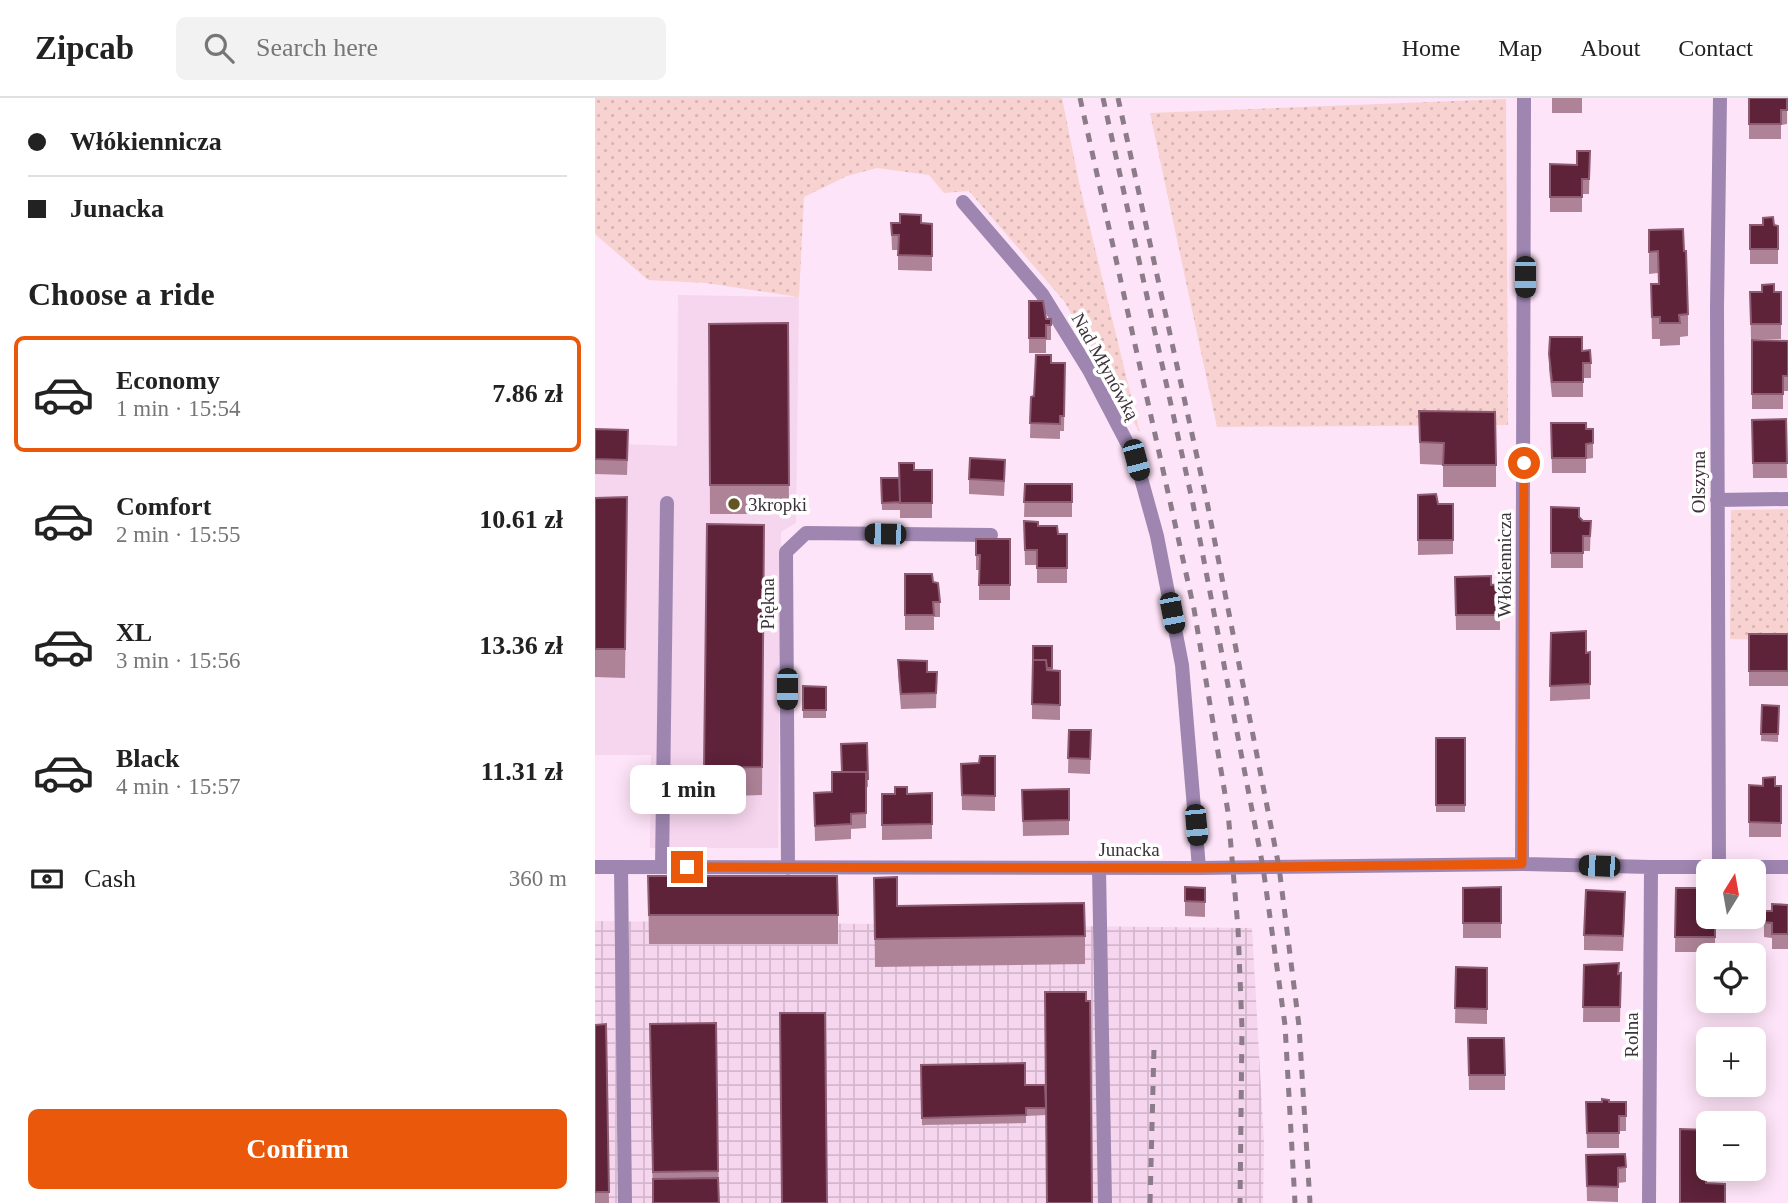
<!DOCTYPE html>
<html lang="en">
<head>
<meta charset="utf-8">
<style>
	:root { --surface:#fff; --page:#f2f2f2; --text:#222; --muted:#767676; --line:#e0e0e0; --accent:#ea580c }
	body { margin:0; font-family:Georgia,serif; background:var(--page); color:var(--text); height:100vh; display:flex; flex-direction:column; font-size:26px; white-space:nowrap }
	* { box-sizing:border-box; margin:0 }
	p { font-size:23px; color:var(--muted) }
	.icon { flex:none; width:38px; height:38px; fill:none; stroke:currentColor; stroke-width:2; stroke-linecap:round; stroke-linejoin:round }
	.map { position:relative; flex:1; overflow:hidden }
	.drawer { display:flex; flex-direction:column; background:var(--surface); width:595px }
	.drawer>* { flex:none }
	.top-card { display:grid; align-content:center; height:154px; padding:0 28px; background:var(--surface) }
	.needle { width:46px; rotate:11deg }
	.fabs { position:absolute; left:1101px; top:761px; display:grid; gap:14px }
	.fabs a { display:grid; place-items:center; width:70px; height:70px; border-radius:10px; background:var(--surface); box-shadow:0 4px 18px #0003; font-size:35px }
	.end { position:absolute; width:32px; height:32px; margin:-16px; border:9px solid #ea580c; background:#fff; box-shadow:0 0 0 4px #fff }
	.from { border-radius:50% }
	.bubble { position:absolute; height:49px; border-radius:10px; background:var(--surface); box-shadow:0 4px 18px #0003; font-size:23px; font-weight:600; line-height:49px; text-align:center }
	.car { position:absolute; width:21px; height:42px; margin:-21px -10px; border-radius:9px; box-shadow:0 0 5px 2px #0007; background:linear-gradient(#222 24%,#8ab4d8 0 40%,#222 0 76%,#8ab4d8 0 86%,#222 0) }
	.top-card b { display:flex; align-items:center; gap:24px; height:66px; font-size:26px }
	.top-card b+b { border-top:2px solid var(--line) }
	.top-card i { width:18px; height:18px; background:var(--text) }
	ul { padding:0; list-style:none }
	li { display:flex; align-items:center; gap:21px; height:116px; margin:0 14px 10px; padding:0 14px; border:4px solid transparent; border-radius:10px }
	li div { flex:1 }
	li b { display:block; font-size:26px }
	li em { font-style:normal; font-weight:600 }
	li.on { border-color:var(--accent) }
	li>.icon { width:63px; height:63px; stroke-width:1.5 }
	h2 { padding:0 28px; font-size:32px; line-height:84px }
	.pay { display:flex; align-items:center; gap:18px; height:77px; padding:0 28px; font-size:26px }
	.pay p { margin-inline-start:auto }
	.cta { display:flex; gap:14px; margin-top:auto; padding:14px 28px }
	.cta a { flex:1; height:80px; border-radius:10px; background:var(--accent); color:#fff; font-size:28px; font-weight:600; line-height:80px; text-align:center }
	header { display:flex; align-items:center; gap:42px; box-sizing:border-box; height:98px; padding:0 35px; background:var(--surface); border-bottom:2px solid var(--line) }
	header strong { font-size:33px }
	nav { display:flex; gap:38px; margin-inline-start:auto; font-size:24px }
	.search { width:490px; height:63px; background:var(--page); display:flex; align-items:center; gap:18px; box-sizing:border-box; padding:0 24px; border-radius:10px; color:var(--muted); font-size:26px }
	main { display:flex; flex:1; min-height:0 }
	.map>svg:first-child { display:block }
</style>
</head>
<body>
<header>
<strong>Zipcab</strong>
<div class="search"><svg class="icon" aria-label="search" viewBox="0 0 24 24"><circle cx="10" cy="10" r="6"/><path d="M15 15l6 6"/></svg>Search here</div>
<nav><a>Home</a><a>Map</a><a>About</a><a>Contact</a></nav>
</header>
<main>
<section class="drawer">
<div class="top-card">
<b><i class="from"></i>Włókiennicza</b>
<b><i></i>Junacka</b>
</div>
<h2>Choose a ride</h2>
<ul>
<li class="on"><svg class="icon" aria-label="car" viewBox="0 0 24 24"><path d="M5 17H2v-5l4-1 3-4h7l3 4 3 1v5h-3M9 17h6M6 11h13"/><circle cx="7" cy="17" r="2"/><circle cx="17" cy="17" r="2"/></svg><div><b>Economy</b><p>1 min · 15:54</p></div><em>7.86 zł</em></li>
<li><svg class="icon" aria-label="car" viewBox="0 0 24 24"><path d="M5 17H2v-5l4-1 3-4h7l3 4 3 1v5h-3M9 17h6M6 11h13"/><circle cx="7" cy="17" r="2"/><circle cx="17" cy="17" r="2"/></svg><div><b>Comfort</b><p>2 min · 15:55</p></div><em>10.61 zł</em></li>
<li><svg class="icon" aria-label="car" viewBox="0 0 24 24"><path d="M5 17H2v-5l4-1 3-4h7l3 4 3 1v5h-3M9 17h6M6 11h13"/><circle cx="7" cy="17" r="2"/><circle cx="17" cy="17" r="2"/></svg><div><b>XL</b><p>3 min · 15:56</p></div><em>13.36 zł</em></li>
<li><svg class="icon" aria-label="car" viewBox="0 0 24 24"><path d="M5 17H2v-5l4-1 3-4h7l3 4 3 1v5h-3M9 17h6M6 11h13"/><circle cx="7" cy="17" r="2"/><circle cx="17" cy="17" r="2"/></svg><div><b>Black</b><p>4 min · 15:57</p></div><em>11.31 zł</em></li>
</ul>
<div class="pay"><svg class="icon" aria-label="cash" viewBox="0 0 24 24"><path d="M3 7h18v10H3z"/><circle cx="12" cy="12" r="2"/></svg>Cash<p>360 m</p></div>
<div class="cta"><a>Confirm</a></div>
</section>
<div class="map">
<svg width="1193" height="1105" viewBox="0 0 1193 1105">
	<defs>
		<pattern id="industrial-grid" width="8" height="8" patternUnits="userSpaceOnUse" patternTransform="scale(1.75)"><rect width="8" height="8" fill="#f6d5ee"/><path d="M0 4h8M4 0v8" fill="none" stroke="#d4b7cd"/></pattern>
		<pattern id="grass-dots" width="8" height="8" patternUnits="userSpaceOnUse" patternTransform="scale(1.75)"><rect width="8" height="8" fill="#f7d2d0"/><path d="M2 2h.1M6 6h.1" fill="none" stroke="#d5b5b3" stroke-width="1.8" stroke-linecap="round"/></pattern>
	</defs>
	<rect width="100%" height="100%" fill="#fee4f8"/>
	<path fill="#f6d5ee" d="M83,197L204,199L201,425L186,434L183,750H55L56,657H0V345L82,348Z"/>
	<path fill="url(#industrial-grid)" d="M0,823L657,830L669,1045L668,1105H0Z"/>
	<path fill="url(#grass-dots)" d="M0,0H467L485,89L545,335L469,203L374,93L349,95L334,77L282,70L252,78L209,99L204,199L111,185L53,182L0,136Z
		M911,1L913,327L622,329L555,15Z
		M1193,411V542L1135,541L1136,412Z"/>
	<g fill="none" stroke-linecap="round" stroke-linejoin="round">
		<path stroke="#9e86b1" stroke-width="14" d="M26,769L30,1105
			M67,769L72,405
			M504,770L510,1105"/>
		<path stroke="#9e86b1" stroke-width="14" d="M368,104L447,196L494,272L541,362L562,438L587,567L604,770
			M1122,402L1193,401
			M927,766L929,0
			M0,769L604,770L927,766L1056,769H1193
			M1124,769L1122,210L1125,0
			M193,770L191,454L211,435L396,437
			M1054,1105L1056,769"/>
		<path stroke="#8c7b88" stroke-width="5" stroke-dasharray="9 9" stroke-linecap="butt" d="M485,0L599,511L633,714L643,830L647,930L645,1105
			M508,0L598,406L668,769L690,927L700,1105
			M523,0L612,404L684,769L704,928L715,1105
			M555,1105L559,950"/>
	</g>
	<path fill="#ae8398" d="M957,0H987V15H957Z
		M1154,0H1192V26L1186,27V41H1154Z
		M995,53L994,96H987V114H955V66L982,67Z
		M296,125L337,126V173L303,172V152H297Z
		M1155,127L1183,128V166H1155Z
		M1054,132L1089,153L1093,216V238L1085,239V247L1065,248V241H1057L1056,186H1064L1063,175L1054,176Z
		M1155,194H1186V241H1156Z
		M434,203L451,221H456V242H451V255H434Z
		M193,225L194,416H115L114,226Z
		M1157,242L1193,243V293H1188V311H1157Z
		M987,253L996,265V280H988V299H957L954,271V256Z
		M470,265L469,333H465V341L435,340L436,299L439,298Z
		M824,313L901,367V389H848V367L825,366Z
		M1191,321L1192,380H1158L1157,322Z
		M956,325L998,331V360L991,361V375H957Z
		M0,331L33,347L32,377L0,376Z
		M319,372H337V420H305V412H287L286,380H304Z
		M410,377L409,398L374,396V381Z
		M430,386H477V419H429Z
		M823,397L843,406H858V456L823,457Z
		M32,399L30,580L0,579V400Z
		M956,409L984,419L988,423H996L995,453H988V470H956Z
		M429,423L463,436H472V485H442V467H430Z
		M112,426L169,427L167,697L109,699Z
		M381,441H415V502H384V472H381Z
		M310,476L338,484L345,504V519H339V532H310Z
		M860,479L896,487L905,486V532H861Z
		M956,535L991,555L995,554V601L955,603Z
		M1154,536H1193V588H1154Z
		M457,548V572L465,573V622L437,621V606Z
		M303,562L332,574H342L341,610L306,611L303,577Z
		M208,588L231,589V620H208Z
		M1167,607L1184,608L1183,644L1166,643Z
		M474,632H496L495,676L473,675Z
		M841,640H870V714H841Z
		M272,645L273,689H271V730L256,731V741L220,743L219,695L237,694L246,674Z
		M400,658V713L367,712L366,666L384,665Z
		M1154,687L1186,688V739H1154Z
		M474,691V737L428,738L427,692Z
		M287,696H312L337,726V741L287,742Z
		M53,778L243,817V846H54Z
		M279,780L302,808L490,838V866L280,869Z
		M590,789L610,790V819L590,818Z
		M906,789V840H868V790Z
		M1081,790L1120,819V854H1080Z
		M1193,807V851H1177V840L1169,839V813H1177Z
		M1030,809L1028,853L989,852V837Z
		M1158,858L1162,867V875H1158Z
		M989,867L1026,875L1025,924H988Z
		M861,869L892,870V926L860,925Z
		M121,925L124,1105H58L55,954Z
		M11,926L14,1105H0V927Z
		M873,940L910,977V992H874Z
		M326,967L430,987H450L451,1017L431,1018V1025L327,1027Z
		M991,1004H1031V1033H1024V1050H992Z
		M1113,1032V1071H1134V1081H1111L1085,1105Z
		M991,1057L1031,1069V1084L1023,1085V1104L992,1103Z"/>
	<path fill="#5e2239" stroke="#8e5c72" stroke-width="2" d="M1154,0H1192V12H1186V26H1154Z
		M982,53H995L994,81H987V99H955V66L982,67Z
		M305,116L326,117V125L337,126V158L303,157L304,137H297L296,125H305Z
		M1178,119L1179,127L1183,128V151H1155V127H1168V120Z
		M1088,131L1089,153H1091L1093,216L1084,217L1085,225H1065V219H1057L1056,186H1064L1063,153L1054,154V132Z
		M1179,186V194H1186V226H1156L1155,194H1167V187Z
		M434,203H448L451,221H456V227H451V240H434Z
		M193,225L194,387H115L114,226Z
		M955,239H987V253L995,252L996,265H988V284H957L954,256Z
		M1157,242L1193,243V278H1188V296H1157Z
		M441,257H456V265H470L469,318H465V326L435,325L436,299L439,298Z
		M824,313L900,314L901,367H848L849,345L825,344Z
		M1191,321L1192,365H1158L1157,322Z
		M956,325H991V331H998V345L991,346V360H957Z
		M0,331L33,332L32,362L0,361Z
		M375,360L410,362L409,383L374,381Z
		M304,365H319V372H337V405H305Z
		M286,380H304L305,404L287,405Z
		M430,386H477V404H429Z
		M841,396L843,406H858V442H823V397Z
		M32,399L30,551H0V400Z
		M956,409L984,410V419L988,423H996L995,438H988V455H956Z
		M429,423L443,424V428H462L463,436H472V470H442V452H430Z
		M112,426L169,427L167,669L109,670Z
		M381,441H415V487H384L385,457H381Z
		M310,476H337L338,484L343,485L345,504H338L339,517H310Z
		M896,478V487L905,486V517H861L860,479Z
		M991,533V555L995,554V586L955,588L956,535Z
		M1154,536H1193V573H1154Z
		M438,548H457V570H452L451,562H438Z
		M303,562L332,563V574H342L341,595L306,596Z
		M438,562H451L452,572L465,573V607L437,606Z
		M208,588L231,589V612H208Z
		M1167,607L1184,608L1183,636H1166Z
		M474,632H496L495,661L473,660Z
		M841,640H870V707H841Z
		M272,645L273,681H271V674H247L246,646Z
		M385,658H400V698L367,697L366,666L384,665Z
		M237,674H271V715L256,716V726L220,728L219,695L237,694Z
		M1180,679V688H1186V725L1154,724V687L1168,688V680Z
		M300,689H312V696L337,695V726L287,727V696H300Z
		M474,691V722L428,723L427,692Z
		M53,778H242L243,817H54Z
		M302,779V808L489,805L490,838L280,841L279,780Z
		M590,789L610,790V804L590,803Z
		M906,789V825H868V790Z
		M1081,790H1113V819H1120V839H1080Z
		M991,792L1030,794L1028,838L989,837Z
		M1177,806L1193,807V836H1177V825L1169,824V813H1177Z
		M1133,846H1157L1162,867H1158V858H1133Z
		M1024,865L1023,876L1026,875L1025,909H988L989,867Z
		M861,869L892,870V911L860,910Z
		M450,894H491V903H495L497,1105H452Z
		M185,915H230L232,1105H187Z
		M121,925L123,1073L58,1074L55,926Z
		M11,926L14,1094H0V927Z
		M873,940H909L910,977H874Z
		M430,965V987H450L451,1010H431V1017L327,1020L326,967Z
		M1007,1001L1014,1002V1004H1031V1018H1024V1035H992L991,1004H1007Z
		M1085,1031L1113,1032V1059H1111V1085L1130,1086V1105H1085Z
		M1030,1056L1031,1069L1023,1070V1089L992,1088L991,1057Z
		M123,1080L124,1105H58V1081Z"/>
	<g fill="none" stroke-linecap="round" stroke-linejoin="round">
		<path stroke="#ea580c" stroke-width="9" d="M92,769L604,770L927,766L929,365"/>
	</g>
	<circle fill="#635623" stroke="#fff" stroke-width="2.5" cx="139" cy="406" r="7"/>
	<g text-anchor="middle" stroke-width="7" stroke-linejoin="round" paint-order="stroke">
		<g font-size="19" fill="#3c323a" stroke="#fff">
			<text transform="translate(511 268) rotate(61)" y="7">Nad Młynówką</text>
			<text transform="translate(1103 384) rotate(-90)" y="7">Olszyna</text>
			<text transform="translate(909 467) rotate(-90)" y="7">Włókiennicza</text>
			<text transform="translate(172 506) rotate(-90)" y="7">Piękna</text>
			<text x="534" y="758">Junacka</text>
			<text transform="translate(1036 937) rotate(-90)" y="7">Rolna</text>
		</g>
		<g font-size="19" fill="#3c323a" stroke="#fff" text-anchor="start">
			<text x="153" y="413">3kropki</text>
		</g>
	</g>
</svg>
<div class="fabs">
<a><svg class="needle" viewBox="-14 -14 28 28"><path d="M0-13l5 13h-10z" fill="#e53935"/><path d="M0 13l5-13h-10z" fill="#767676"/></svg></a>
<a><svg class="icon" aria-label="locate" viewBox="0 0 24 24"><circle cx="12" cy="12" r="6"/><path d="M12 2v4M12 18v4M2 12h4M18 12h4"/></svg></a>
<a>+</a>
<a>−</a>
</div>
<i class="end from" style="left:929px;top:365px"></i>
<i class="end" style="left:92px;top:769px"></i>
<div class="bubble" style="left:35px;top:667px;width:116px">1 min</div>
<i class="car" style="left:930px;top:179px;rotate:180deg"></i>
<i class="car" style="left:541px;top:362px;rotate:165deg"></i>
<i class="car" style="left:290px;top:436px;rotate:271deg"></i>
<i class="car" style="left:577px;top:515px;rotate:169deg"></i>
<i class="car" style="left:192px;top:591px;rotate:180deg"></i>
<i class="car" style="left:601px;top:727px;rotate:175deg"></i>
<i class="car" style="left:1004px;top:768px;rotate:272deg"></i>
</div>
</main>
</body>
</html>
